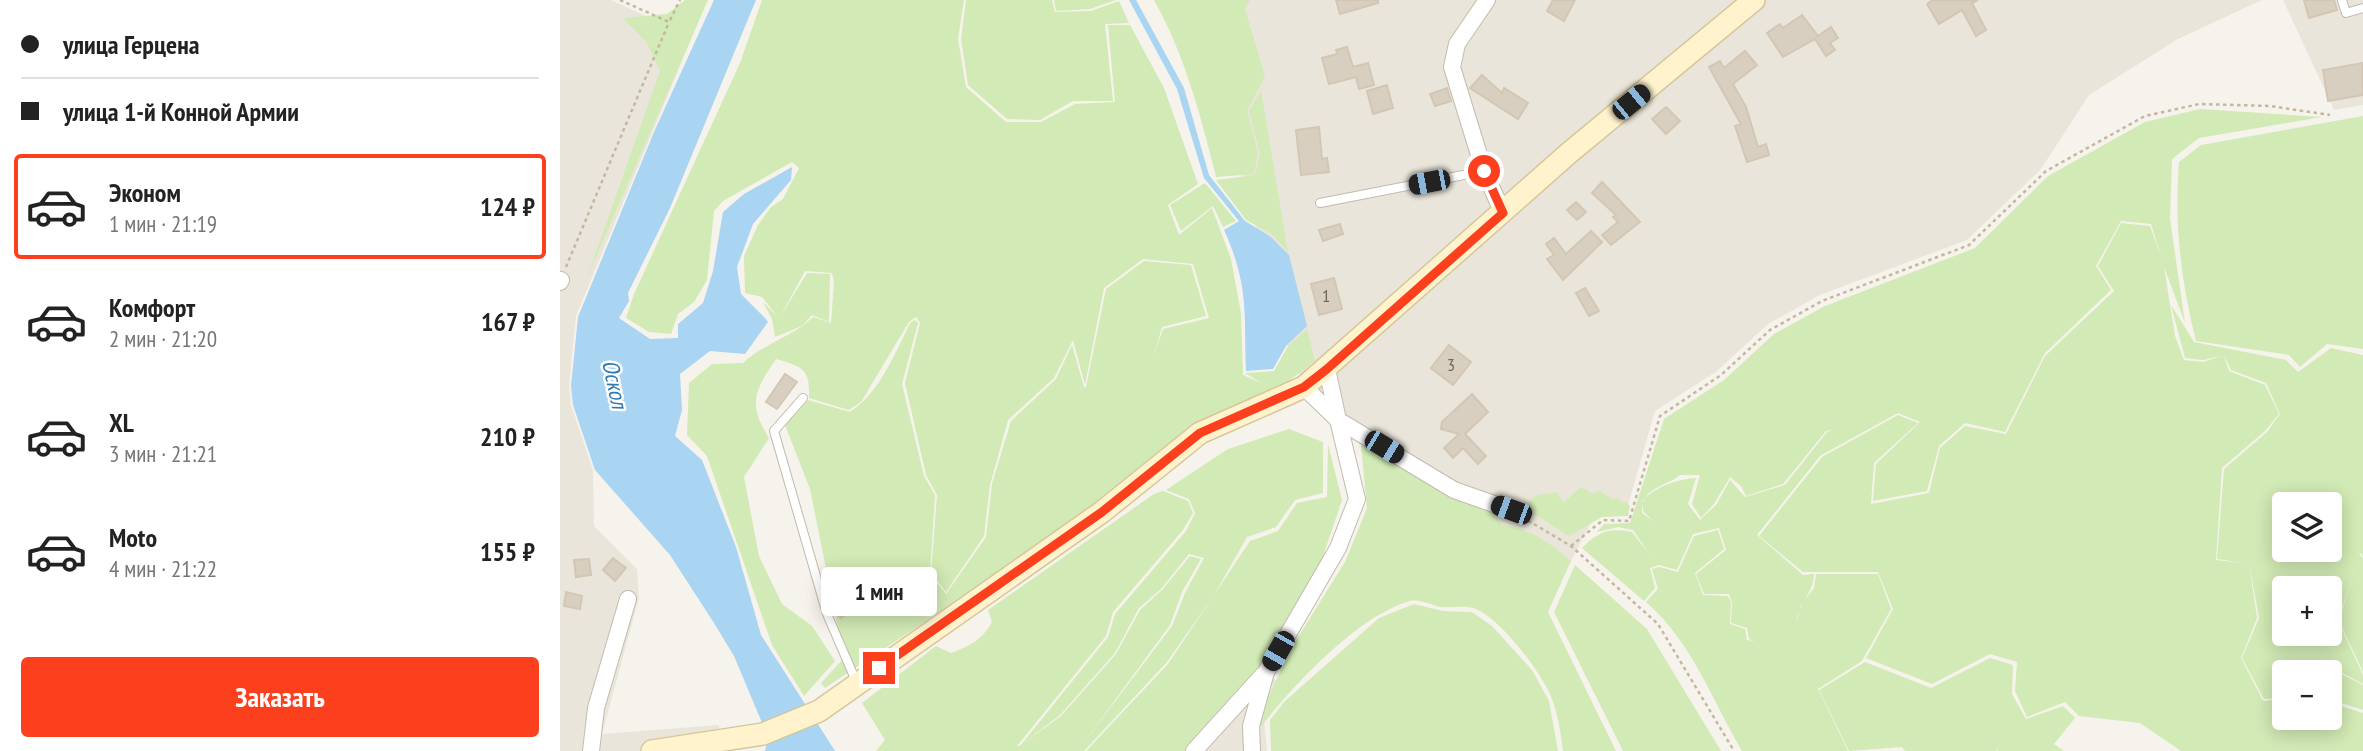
<!DOCTYPE html>
<html lang="ru">
<head>
<meta charset="utf-8">
<style>
	:root { --surface:#fff; --page:#f2f2f2; --text:#222; --muted:#767676; --line:#e0e0e0; --accent:#fc3f1d }
	body { margin:0; font-family:"PT Sans Narrow",sans-serif; background:var(--page); color:var(--text); height:100vh; display:flex; flex-direction:column; font-size:26px; white-space:nowrap }
	* { box-sizing:border-box; margin:0 }
	p { font-size:23px; color:var(--muted) }
	.icon { flex:none; width:38px; height:38px; fill:none; stroke:currentColor; stroke-width:2; stroke-linecap:round; stroke-linejoin:round }
	.map { position:relative; flex:1; overflow:hidden }
	.side { display:flex; flex-direction:column; background:var(--surface); width:560px }
	.side>* { flex:none }
	.top-card { display:grid; align-content:center; height:154px; padding:0 21px; background:var(--surface) }
	.tools { position:absolute; left:1712px; top:492px; display:grid; gap:14px }
	.tools a { display:grid; place-items:center; width:70px; height:70px; border-radius:7px; background:var(--surface); box-shadow:0 4px 18px #0003; font-size:35px }
	.end { position:absolute; width:32px; height:32px; margin:-16px; border:9px solid #fc3f1d; background:#fff; box-shadow:0 0 0 4px #fff }
	.from { border-radius:50% }
	.bubble { position:absolute; height:49px; border-radius:7px; background:var(--surface); box-shadow:0 4px 18px #0003; font-size:23px; font-weight:700; line-height:49px; text-align:center }
	.car { position:absolute; width:21px; height:42px; margin:-21px -10px; border-radius:9px; box-shadow:0 0 5px 2px #0007; background:linear-gradient(#222 24%,#8ab4d8 0 40%,#222 0 76%,#8ab4d8 0 86%,#222 0) }
	.top-card b { display:flex; align-items:center; gap:24px; height:66px; font-size:26px }
	.top-card b+b { border-top:2px solid var(--line) }
	.top-card i { width:18px; height:18px; background:var(--text) }
	ul { padding:0; list-style:none }
	li { display:flex; align-items:center; gap:21px; height:105px; margin:0 14px 10px; padding:0 7px; border:4px solid transparent; border-radius:7px }
	li div { flex:1 }
	li b { display:block; font-size:26px }
	li em { font-style:normal; font-weight:700 }
	li.on { border-color:var(--accent) }
	li>.icon { width:63px; height:63px; stroke-width:1.5 }
	.button { display:flex; gap:14px; margin-top:auto; padding:14px 21px }
	.button a { flex:1; height:80px; border-radius:7px; background:var(--accent); color:#fff; font-size:28px; font-weight:700; line-height:80px; text-align:center }
	main { display:flex; flex:1; min-height:0 }
	.map>svg:first-child { display:block }
</style>
</head>
<body>
<main>
<section class="side">
<div class="top-card">
<b><i class="from"></i>улица Герцена</b>
<b><i></i>улица 1-й Конной Армии</b>
</div>
<ul>
<li class="on"><svg class="icon" aria-label="car" viewBox="0 0 24 24"><path d="M5 17H2v-5l4-1 3-4h7l3 4 3 1v5h-3M9 17h6M6 11h13"/><circle cx="7" cy="17" r="2"/><circle cx="17" cy="17" r="2"/></svg><div><b>Эконом</b><p>1 мин · 21:19</p></div><em>124 ₽</em></li>
<li><svg class="icon" aria-label="car" viewBox="0 0 24 24"><path d="M5 17H2v-5l4-1 3-4h7l3 4 3 1v5h-3M9 17h6M6 11h13"/><circle cx="7" cy="17" r="2"/><circle cx="17" cy="17" r="2"/></svg><div><b>Комфорт</b><p>2 мин · 21:20</p></div><em>167 ₽</em></li>
<li><svg class="icon" aria-label="car" viewBox="0 0 24 24"><path d="M5 17H2v-5l4-1 3-4h7l3 4 3 1v5h-3M9 17h6M6 11h13"/><circle cx="7" cy="17" r="2"/><circle cx="17" cy="17" r="2"/></svg><div><b>XL</b><p>3 мин · 21:21</p></div><em>210 ₽</em></li>
<li><svg class="icon" aria-label="car" viewBox="0 0 24 24"><path d="M5 17H2v-5l4-1 3-4h7l3 4 3 1v5h-3M9 17h6M6 11h13"/><circle cx="7" cy="17" r="2"/><circle cx="17" cy="17" r="2"/></svg><div><b>Moto</b><p>4 мин · 21:22</p></div><em>155 ₽</em></li>
</ul>
<div class="button"><a>Заказать</a></div>
</section>
<div class="map">
<svg width="1803" height="751" viewBox="0 0 1803 751">
	<rect width="100%" height="100%" fill="#f6f3ec"/>
	<path fill="#eae5da" d="M0,0H51L132,37L16,316L9,385L11,405L33,470L34,526L77,569L79,598L42,734L159,725L162,751H0Z
		M634,0H1702L1618,39L1529,95L1481,169L1407,240L1260,295L1208,324L1157,371L1095,411L1065,516L1038,509L994,594L735,371Z
		M1723,0H1803V105L1774,110Z
		M697,659L724,690L704,720L707,751H603Z"/>
	<path fill="#d2eab5" fill-rule="evenodd" d="M125,0H148L28,275L100,71L87,43L63,18L107,14Z
		M202,0H404L398,39L406,87L446,122H481L515,104L555,102L548,25H570L604,88L638,184L608,205L619,235L652,208L671,259L681,313L683,375L701,383L685,373L714,371L728,346L747,329L755,361L721,387L670,409L613,441L493,537L265,688L261,683L284,658L250,489L225,425L248,400L290,412C319,393 335,354 350,323L355,320L358,323L342,384L364,476L375,495L370,574L386,594L426,537L432,484L451,421L496,379L512,345L524,387H526L546,289L584,261L631,265L646,316L602,327L594,355L603,329L649,318L633,264L583,259L544,288L525,385L513,340L494,378L448,420L430,485L424,536L386,592L371,573L377,495L366,475L345,383L360,323L356,317L349,322L301,402L289,410L249,398C250,368 243,367 216,359C195,390 187,403 209,438L184,477L199,556L222,604L252,626L275,661L244,696L212,645L147,456L127,435L129,383L152,364L183,363C204,343 233,337 253,317L271,323L274,282L272,273L245,271L219,319L247,273L270,274L269,322L252,315L242,326L215,337L212,319L203,302L218,317L202,297L185,293L184,256L198,225L211,207L223,199L239,168L232,162L163,201L154,211L147,280L134,302L118,314L111,334L89,332L66,318L74,294L180,63Z
		M406,0H492L495,12L531,11L559,1L569,23L545,24L553,101H513L480,120L447,119L408,85L401,39Z
		M494,0H556L530,9L496,11Z
		M594,0H690L685,9L705,76L687,111L698,152L694,174L656,177C641,117 625,55 594,0Z
		M701,91L728,252L712,234L686,220L656,180L695,175L700,154L689,111Z
		M1640,109L1762,117L1639,138L1612,159L1610,219L1625,323L1604,267L1615,336L1624,360L1643,362L1661,356L1643,360L1625,358L1611,305L1634,342L1726,360L1738,372L1771,348L1803,355V556L1800,553L1799,554L1803,558V672L1779,621L1794,571L1778,621L1803,675V684L1766,664L1761,672H1724V698L1704,699L1682,658L1699,618L1689,563L1697,618L1681,658L1703,701L1724,699V718H1769V702L1803,713V751H1621L1580,723L1519,716L1505,702L1467,717L1455,691L1457,662L1430,654L1372,684L1306,658L1333,609L1318,572H1243L1199,536L1262,457L1338,415L1358,423L1314,463L1311,504L1369,493L1380,448L1405,426L1446,434L1485,356L1554,291L1538,266L1561,223L1590,226L1602,259L1591,224L1561,221L1536,266L1551,290L1485,353L1445,432L1405,423L1379,446L1367,491L1313,501L1316,464L1360,422L1338,413L1260,456L1197,535L1243,575L1254,574C1253,594 1239,602 1236,623L1241,605L1254,588L1256,574H1318L1331,609L1302,661L1258,689L1288,751H1182C1152,700 1132,642 1086,602L1098,589L1092,569L1099,567L1118,572L1134,536L1158,530L1164,549L1135,573L1143,595L1168,596L1171,603L1170,624L1185,629L1187,640L1194,641L1189,639L1187,628L1171,623L1172,603L1169,594H1144L1136,574L1166,550L1159,528L1133,534L1117,570L1099,565L1090,568L1095,588L1084,601L1022,548C1037,532 1050,527 1072,532L1090,555L1073,530L1058,527L1037,532L1044,524L1070,523L1104,419L1164,380L1214,334L1265,306L1415,248L1488,176L1585,122ZM1664,355L1671,370L1706,383L1720,414L1707,432L1664,469L1657,559L1684,563L1656,560L1662,468L1705,431L1719,414L1705,385L1669,371ZM1272,430L1267,432L1225,485L1185,497L1170,480L1156,505L1140,520L1128,504L1136,478C1117,479 1097,486 1083,500V511L1093,521L1082,513C1082,486 1102,489 1120,475H1140L1132,504L1141,518L1154,504L1170,477L1181,486L1186,496L1223,484L1266,431ZM1724,504H1769V550H1724ZM1724,588H1769V634H1724Z
		M1803,116V349L1767,344L1740,367L1729,355L1636,341C1621,281 1614,224 1619,162L1641,145Z
		M645,183L676,221L663,227L653,206L621,231L610,205Z
		M729,429L763,442V493L735,500L716,527L687,537L654,595L607,662L524,751H316L325,740L302,703L376,646L391,653C410,646 422,640 432,622L428,610L594,494L603,491L628,501L633,513L623,530L553,612L546,636L457,746H460L548,637L555,614L626,531L635,513L629,499L606,490L668,449ZM629,554L644,558L625,593L612,626L520,748L610,625L622,592L641,559L630,556L602,590L580,610L556,654L501,716L461,745L500,715L555,653L579,608L601,589Z
		M768,444L782,500L759,568L697,669L625,751H526L608,664L690,541L718,531L737,503L767,497Z
		M801,445L934,514L942,525C970,528 990,543 1011,561L988,612L1056,751H1003C1001,734 998,715 992,699C983,674 938,615 913,608C903,605 891,608 881,607C871,605 859,599 850,601C800,614 731,687 701,727V713L730,650L785,562L807,508Z
		M1021,487L1033,494L1039,491L1052,499L1058,498L1062,503L1066,502L1070,506L1068,516L1042,517L1009,536L965,508L974,496L997,492L1003,503Z
		M1015,565L1087,629L1161,751H1063L994,612Z
		M854,604L883,611L912,612L932,626L972,670L989,701L998,751H711L710,720L725,701L819,618Z
		M1430,658L1453,665L1452,694L1466,719L1503,706L1515,718L1494,744L1504,751H1437L1438,747L1436,751H1345L1342,747L1289,751L1259,690L1305,662L1371,688Z
		M1766,666L1803,685V710L1769,699V672H1763Z"/>
	<path fill="#a9d4f2" d="M154,0H196L110,208L68,293L69,301L59,318L90,339L118,338V324L143,303L153,271L163,212L184,194L232,167L231,180L193,224L177,267L181,294L205,318L208,322L185,354L150,351L120,374L122,410L115,436L142,460L176,547L201,635L275,751H205L208,737L174,656L154,623L110,555L35,470L13,405L11,386L18,317L94,132Z
		M569,0H576L624,88L649,175L685,221L711,237L729,255L747,326L726,346L713,369L686,371C684,313 689,285 664,230L679,221L644,178L617,89Z"/>
	<path fill="#d8cfc1" stroke="#d3c7b4" stroke-width="2" d="M776,0H818V3L780,14Z
		M993,0H1015L1004,21L987,11Z
		M1373,0H1418L1412,3L1426,30L1416,36L1402,10L1379,24L1367,4Z
		M1744,0H1774L1777,10L1749,18Z
		M1242,15L1258,36L1271,27L1278,38L1270,43L1275,50L1266,56L1255,39L1223,57L1207,33L1220,24L1223,28Z
		M787,47L793,67L808,63L814,85L799,89L796,77L769,84L762,58L777,54L776,50Z
		M1185,51L1197,65L1173,84L1186,107L1198,147L1206,144L1209,155L1187,162L1175,126L1181,124L1149,67L1160,61L1164,68Z
		M1803,63V95L1768,101L1763,70Z
		M922,75L942,93L944,88L968,103L958,119L910,88Z
		M827,85L833,108L813,114L807,91Z
		M887,88L891,101L875,106L870,94Z
		M1106,107L1120,121L1106,134L1092,119Z
		M759,127L762,159L767,158L769,172L741,175L736,130Z
		M1042,182L1080,222L1051,245L1042,235L1058,222L1053,217L1056,215L1032,193Z
		M1016,202L1026,212L1017,220L1007,210Z
		M780,224L783,234L763,241L759,230Z
		M1031,231L1042,242L1003,280L987,259L994,255L986,244L994,238L1006,254Z
		M774,278L782,309L759,315L751,284Z
		M1025,288L1039,311L1029,316L1016,293Z
		M889,345L911,362L893,385L871,368Z
		M225,374L237,382L217,409L206,402Z
		M912,394L928,412L905,434L926,456L918,464L903,448L893,458L884,448L899,434L881,429L882,422Z
		M53,558L66,568L55,581L43,570Z
		M29,559L31,575L16,577L14,560Z
		M284,581L300,603L281,618L271,606L268,593Z
		M6,592L22,596L20,609L4,606Z"/>
	<g fill="none" stroke-linecap="round" stroke-linejoin="round">
		<defs>
			<path id="service" d="M1782,0L1786,13L1803,8
				M760,203L924,171
				M243,398L214,431L267,614L296,681"/>
			<path id="minor" d="M927,0L897,44L892,67L924,171L943,213
				M0,282L1,280
				M767,369L778,420L894,490L951,510
				M31,751L36,708L68,599
				M634,751L703,675
				M692,751L691,726L706,672L778,548L797,499L778,420L744,387"/>
			<path id="secondary" d="M92,751L203,734L259,711L542,512L640,433L744,387L1009,153L1194,0"/>
		</defs>
		<use href="#service" stroke="#c2bbae" stroke-width="10"/>
		<use href="#minor" stroke="#c2bbae" stroke-width="18"/>
		<use href="#secondary" stroke="#d6c79b" stroke-width="24"/>
		<path stroke="#c4b79f" stroke-width="2.5" stroke-dasharray="3.5 3.5" stroke-linecap="butt" d="M60,0L109,22L120,0
			M6,267L109,22
			M962,517L1011,546L1098,624L1174,751
			M1011,546L1043,520L1069,521L1100,416L1161,375L1210,330L1262,301L1409,245L1486,171L1585,116L1639,104L1710,106L1770,115"/>
		<use href="#service" stroke="#fff" stroke-width="8"/>
		<use href="#minor" stroke="#fff" stroke-width="16"/>
		<use href="#secondary" stroke="#fff3cd" stroke-width="21"/>
	</g>
	<g fill="none" stroke-linecap="round" stroke-linejoin="round">
		<path stroke="#fc3f1d" stroke-width="9" d="M319,668L542,512L640,433L744,387L767,369L943,213L924,171"/>
	</g>
	<g text-anchor="middle" stroke-width="5" stroke-linejoin="round" paint-order="stroke">
		<g font-size="18" fill="#6e675b">
			<text x="766" y="302">1</text>
			<text x="891" y="371">3</text>
		</g>
		<g font-size="23" font-style="italic" fill="#2e7ab2" stroke="#fff">
			<text transform="translate(55 384) rotate(78)" y="8">Оскол</text>
		</g>
	</g>
</svg>
<div class="tools">
<a><svg class="icon" aria-label="layers" viewBox="0 0 24 24"><path d="M12 4l9 5-9 5-9-5zM3 14l9 5 9-5"/></svg></a>
<a>+</a>
<a>−</a>
</div>
<i class="end from" style="left:924px;top:171px"></i>
<i class="end" style="left:319px;top:668px"></i>
<div class="bubble" style="left:261px;top:567px;width:116px">1 мин</div>
<i class="car" style="left:1071px;top:102px;rotate:51deg"></i>
<i class="car" style="left:869px;top:182px;rotate:259deg"></i>
<i class="car" style="left:824px;top:447px;rotate:121deg"></i>
<i class="car" style="left:951px;top:510px;rotate:290deg"></i>
<i class="car" style="left:718px;top:651px;rotate:210deg"></i>
</div>
</main>
</body>
</html>
